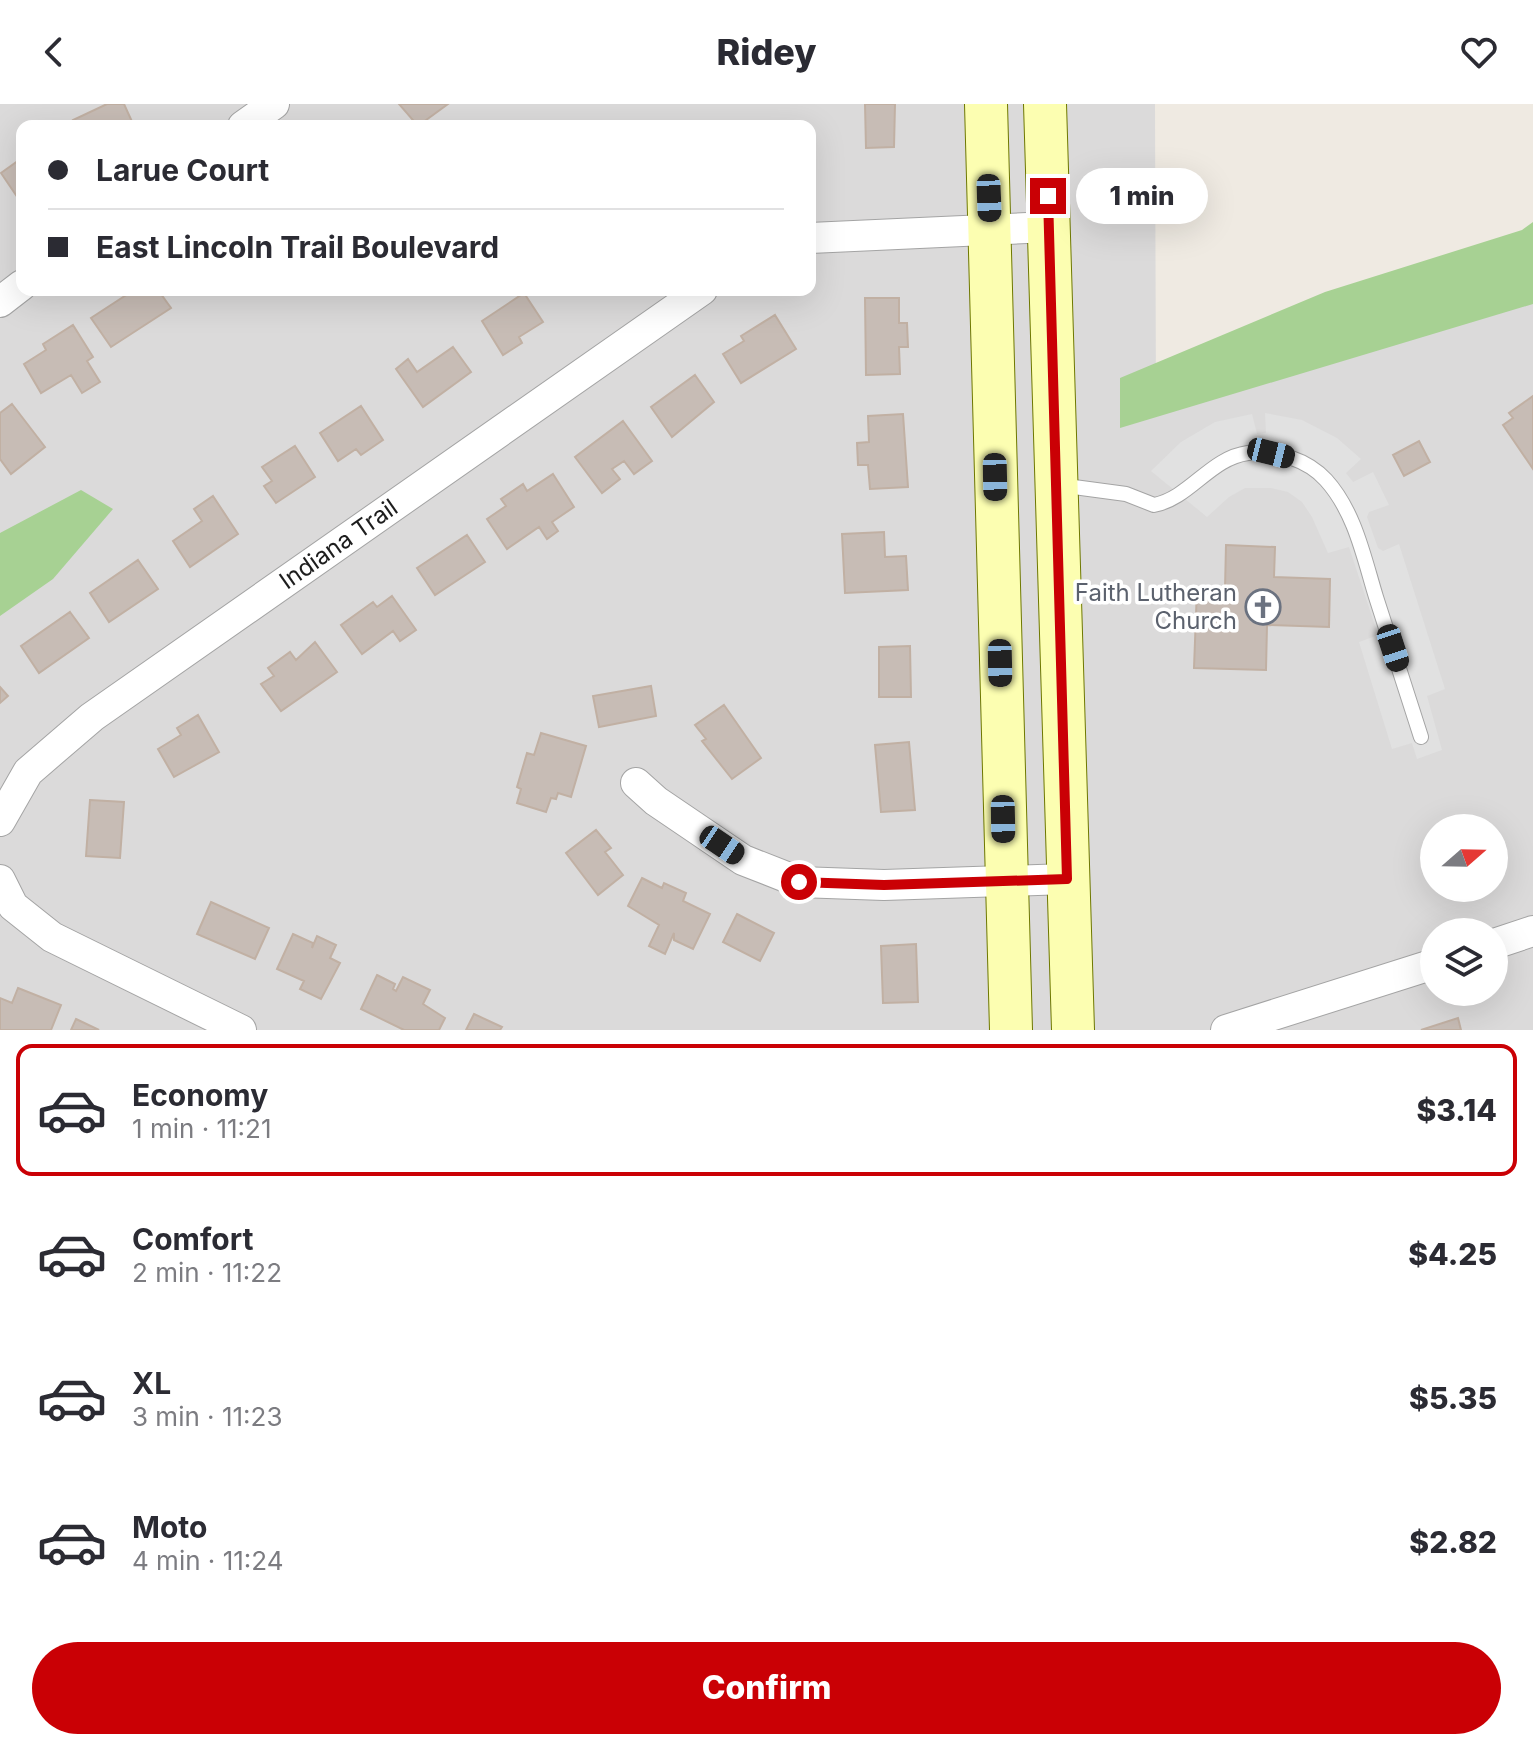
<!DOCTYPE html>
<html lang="en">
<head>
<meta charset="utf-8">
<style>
	:root { --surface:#fff; --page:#f2f2f3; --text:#2b2b33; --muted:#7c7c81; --line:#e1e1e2; --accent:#ca0005 }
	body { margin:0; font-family:Inter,sans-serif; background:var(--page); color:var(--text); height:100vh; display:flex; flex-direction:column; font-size:30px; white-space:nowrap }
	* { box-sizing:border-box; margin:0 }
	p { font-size:26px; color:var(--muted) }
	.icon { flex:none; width:44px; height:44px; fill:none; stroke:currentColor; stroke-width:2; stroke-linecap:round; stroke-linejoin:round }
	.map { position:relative; height:926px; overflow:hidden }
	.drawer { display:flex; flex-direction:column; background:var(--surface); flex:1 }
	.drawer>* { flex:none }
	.banner { position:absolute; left:16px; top:16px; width:800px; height:176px; border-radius:16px; box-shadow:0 8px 32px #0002; display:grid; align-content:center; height:176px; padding:0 32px; background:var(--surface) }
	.needle { width:52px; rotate:70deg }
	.fabs { position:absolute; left:1420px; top:710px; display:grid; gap:16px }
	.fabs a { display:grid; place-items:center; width:88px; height:88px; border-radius:50%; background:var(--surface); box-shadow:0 8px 32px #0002; font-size:40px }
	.end { position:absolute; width:36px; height:36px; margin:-18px; border:10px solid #ca0005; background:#fff; box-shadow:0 0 0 4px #fff }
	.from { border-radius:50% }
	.bubble { position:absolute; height:56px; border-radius:28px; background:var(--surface); box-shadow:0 8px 32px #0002; font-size:26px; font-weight:800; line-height:56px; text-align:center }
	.car { position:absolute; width:24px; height:48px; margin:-24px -12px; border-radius:10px; box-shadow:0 0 6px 2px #0007; background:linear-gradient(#222 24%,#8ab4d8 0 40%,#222 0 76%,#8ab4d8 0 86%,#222 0) }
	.banner b { display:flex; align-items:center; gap:28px; height:76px; font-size:30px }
	.banner b+b { border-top:2px solid var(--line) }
	.banner i { width:20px; height:20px; background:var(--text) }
	ul { padding:14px 0 0; list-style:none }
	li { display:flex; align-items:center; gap:24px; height:132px; margin:0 16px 12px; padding:0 16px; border:4px solid transparent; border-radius:16px }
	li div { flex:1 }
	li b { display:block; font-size:30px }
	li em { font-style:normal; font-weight:800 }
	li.on { border-color:var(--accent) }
	li>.icon { width:72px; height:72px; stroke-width:1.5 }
	.action { display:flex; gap:16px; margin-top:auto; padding:16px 32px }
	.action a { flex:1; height:92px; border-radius:48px; background:var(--accent); color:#fff; font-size:32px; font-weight:800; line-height:92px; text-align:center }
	header { display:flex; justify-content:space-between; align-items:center; height:104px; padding:0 32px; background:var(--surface); font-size:36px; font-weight:800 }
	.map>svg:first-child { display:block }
</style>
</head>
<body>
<header><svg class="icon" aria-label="back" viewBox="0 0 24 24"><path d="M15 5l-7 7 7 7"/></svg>Ridey<svg class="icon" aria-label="heart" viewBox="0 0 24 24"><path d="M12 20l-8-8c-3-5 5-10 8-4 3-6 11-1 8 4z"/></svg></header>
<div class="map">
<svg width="1533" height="926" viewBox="0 0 1533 926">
	<rect width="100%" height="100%" fill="#efeae2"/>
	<path fill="#dbdada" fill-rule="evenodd" d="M0,0H1155L1156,306L1533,196V926H0ZM22,22H810V186H22ZM1434,724H1494V784H1434ZM1434,828H1494V888H1434Z"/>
	<path fill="#a7d193" d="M1533,118V200L1120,324V274L1325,188L1522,126Z
		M81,386L113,405L53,475L0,512V429Z"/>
	<path fill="#e1e1e1" d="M1265,309L1302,316L1337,334L1361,355L1346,369L1353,378L1373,368L1389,401L1369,408L1367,413L1378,444L1383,447L1399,440L1445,585L1427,592L1442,646L1417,655L1412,639L1392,645L1359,538L1378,531L1349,443L1328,449L1312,413L1302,398L1288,388L1271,384H1245L1229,393L1207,413L1151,367L1181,338L1215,318L1252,310L1257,330L1266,329Z"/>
	<path fill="#c7bcb5" stroke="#c1b0a3" stroke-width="2" d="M107,0H124L134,22H75L73,16Z
		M399,0H448L418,22Z
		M865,0H895L894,43L866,44Z
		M22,54V100L1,69Z
		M134,186H158L171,204L111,243L91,214Z
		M524,189L543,218L519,233L522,239L503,251L482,217Z
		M865,194H899V219H907L908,243H899L900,270L866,271Z
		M775,211L796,245L741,279L723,250L744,237L741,232Z
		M73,221L93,253L87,257L100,278L82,289L71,271L41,289L24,260L46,246L43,240Z
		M453,243L471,268L423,303L396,265L408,255L417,268Z
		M695,271L714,298L672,333L651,303Z
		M1533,292V365L1503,321L1513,314L1509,309Z
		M12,300L45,343L11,370L0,355V309Z
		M361,302L383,336L361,351L356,345L338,357L320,329Z
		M903,310L908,383L870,385L868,361H858L857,339L869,338L868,312Z
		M623,317L652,357L634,370L624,357L612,365L620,375L602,389L575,353Z
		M1419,337L1430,358L1404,372L1393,351Z
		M295,342L315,373L276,399L264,382L272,377L262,363Z
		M553,370L574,403L552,418L558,427L547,435L539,423L507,445L487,415L506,402L501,395L523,380L527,387Z
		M213,392L238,430L190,463L173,437L202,417L194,405Z
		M884,428L885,453L906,452L908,486L845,489L842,430Z
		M467,431L485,458L435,491L417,464Z
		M1226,441L1275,443L1274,473L1330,475L1329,523L1267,521L1266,566L1194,564L1197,484L1225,485Z
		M138,456L158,485L109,518L90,489Z
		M392,492L416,526L400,537L393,527L362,550L341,521L373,498L377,503Z
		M70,508L89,534L39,569L21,542Z
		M315,538L337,568L281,607L261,580L274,572L268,564L290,548L296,556Z
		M910,542L911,593H879V543Z
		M651,582L656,612L599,623L593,592Z
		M0,583L8,592L0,599Z
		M724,601L761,654L732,675L702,637L706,635L695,621Z
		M198,611L219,648L174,673L158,645L181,631L177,624Z
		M541,629L586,642L571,693L558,689L556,695L551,694L546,708L517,699L521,685L517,683L527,649L534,651Z
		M909,638L915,706L881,708L875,641Z
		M90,696L124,698L120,754L86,752Z
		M596,726L611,744L605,748L623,771L598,791L566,749Z
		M642,774L662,784L664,779L686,789L683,797L710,810L693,845L674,836V829L665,850L649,842L659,821L628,802Z
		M211,798L269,824L255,855L197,830Z
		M737,810L774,829L760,857L723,838Z
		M293,830L313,839L312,844L317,832L336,841L330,854L340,859L321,895L300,885L304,877L277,865Z
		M916,840L918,898L883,899L881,842Z
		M377,871L395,880L393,885L396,887L403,873L430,886L423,900L445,914L439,926H404L361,905Z
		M18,884L61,901L51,926H0V894L12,899Z
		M474,910L502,923L500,926H466Z
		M1458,914L1461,926H1421Z
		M76,915L99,926H71Z"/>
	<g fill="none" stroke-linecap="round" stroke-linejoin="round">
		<defs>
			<path id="lane" d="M1059,381L1126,390L1154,401C1190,394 1210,354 1248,349C1275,345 1308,356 1326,376C1355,408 1364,454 1376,493C1391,540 1406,586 1421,633"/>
			<g id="street">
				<path d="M243,22L274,0"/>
				<path d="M810,134L1049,123"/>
				<path d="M0,198L22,181"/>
				<path d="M636,679L656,697L743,756L799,778L884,781L1067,775"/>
				<path id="s1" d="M0,717L28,668L92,613L702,186"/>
				<path d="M0,776L13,802L52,833L241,926"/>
				<path d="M1494,840L1533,827"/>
				<path d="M1226,926L1434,860"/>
			</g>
			<path id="secondary" d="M986,0L1011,926
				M1045,0L1073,926"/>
		</defs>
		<use href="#lane" stroke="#a4a4a4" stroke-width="16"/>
		<use href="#street" stroke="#a4a4a4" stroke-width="32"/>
		<use href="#secondary" stroke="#6e7800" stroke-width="44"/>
		<use href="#lane" stroke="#fff" stroke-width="14"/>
		<use href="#street" stroke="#fff" stroke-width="30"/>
		<use href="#secondary" stroke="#fcfeb1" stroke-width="42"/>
	</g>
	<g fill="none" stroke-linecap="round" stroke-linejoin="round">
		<path stroke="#ca0005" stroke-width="10" d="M799,778L884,781L1067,775L1048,92"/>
	</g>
	<defs>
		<symbol id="church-ring" viewBox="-11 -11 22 22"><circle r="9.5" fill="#fff" stroke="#6b7280" stroke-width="1.5"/><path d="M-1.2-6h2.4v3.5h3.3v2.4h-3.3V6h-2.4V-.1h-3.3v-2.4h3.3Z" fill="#6b7280"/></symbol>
	</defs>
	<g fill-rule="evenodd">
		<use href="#church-ring" x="1243" y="483" width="40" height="40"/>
	</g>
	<g text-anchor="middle" stroke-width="7" stroke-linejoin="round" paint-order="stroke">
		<g font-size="24" fill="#1d1d1d" stroke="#fff">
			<text dy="8" stroke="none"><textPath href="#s1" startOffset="442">Indiana Trail</textPath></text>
		</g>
		<g font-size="24" fill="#5b616d" stroke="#fff" text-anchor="end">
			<text x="1237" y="497">Faith Lutheran<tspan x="1237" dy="28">Church</tspan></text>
		</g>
	</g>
</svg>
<div class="fabs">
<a><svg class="needle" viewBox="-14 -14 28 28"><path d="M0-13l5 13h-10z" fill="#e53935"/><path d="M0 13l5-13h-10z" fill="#7c7c81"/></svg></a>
<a><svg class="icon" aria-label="layers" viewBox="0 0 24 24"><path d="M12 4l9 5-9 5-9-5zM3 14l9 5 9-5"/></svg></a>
</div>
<i class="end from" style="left:799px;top:778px"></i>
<i class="end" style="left:1048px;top:92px"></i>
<div class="bubble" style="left:1076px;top:64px;width:132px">1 min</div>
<i class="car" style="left:989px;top:94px;rotate:178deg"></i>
<i class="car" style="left:1271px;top:349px;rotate:104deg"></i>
<i class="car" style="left:995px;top:373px;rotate:179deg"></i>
<i class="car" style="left:1393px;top:544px;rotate:162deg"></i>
<i class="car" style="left:1000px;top:559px;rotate:179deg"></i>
<i class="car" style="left:1003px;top:715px;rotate:179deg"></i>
<i class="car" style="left:722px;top:741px;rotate:124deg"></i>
<div class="banner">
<b><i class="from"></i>Larue Court</b>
<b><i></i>East Lincoln Trail Boulevard</b>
</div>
</div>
<section class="drawer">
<ul>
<li class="on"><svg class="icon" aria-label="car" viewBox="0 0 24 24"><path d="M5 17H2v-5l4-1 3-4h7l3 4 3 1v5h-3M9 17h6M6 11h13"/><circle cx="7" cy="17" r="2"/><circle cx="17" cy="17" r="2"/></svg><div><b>Economy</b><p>1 min · 11:21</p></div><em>$3.14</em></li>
<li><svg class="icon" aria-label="car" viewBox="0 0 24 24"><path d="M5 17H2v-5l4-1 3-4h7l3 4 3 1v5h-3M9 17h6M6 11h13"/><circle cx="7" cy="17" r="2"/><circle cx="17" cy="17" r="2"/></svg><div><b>Comfort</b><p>2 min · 11:22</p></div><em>$4.25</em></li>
<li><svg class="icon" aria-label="car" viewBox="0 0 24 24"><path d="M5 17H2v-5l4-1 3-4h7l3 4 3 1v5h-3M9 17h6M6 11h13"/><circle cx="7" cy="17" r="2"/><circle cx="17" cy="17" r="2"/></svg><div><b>XL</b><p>3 min · 11:23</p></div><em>$5.35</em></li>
<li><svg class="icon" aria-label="car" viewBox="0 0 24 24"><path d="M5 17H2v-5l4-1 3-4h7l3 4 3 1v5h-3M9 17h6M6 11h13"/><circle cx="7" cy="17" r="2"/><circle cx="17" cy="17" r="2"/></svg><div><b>Moto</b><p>4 min · 11:24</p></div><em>$2.82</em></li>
</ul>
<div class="action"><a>Confirm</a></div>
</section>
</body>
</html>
